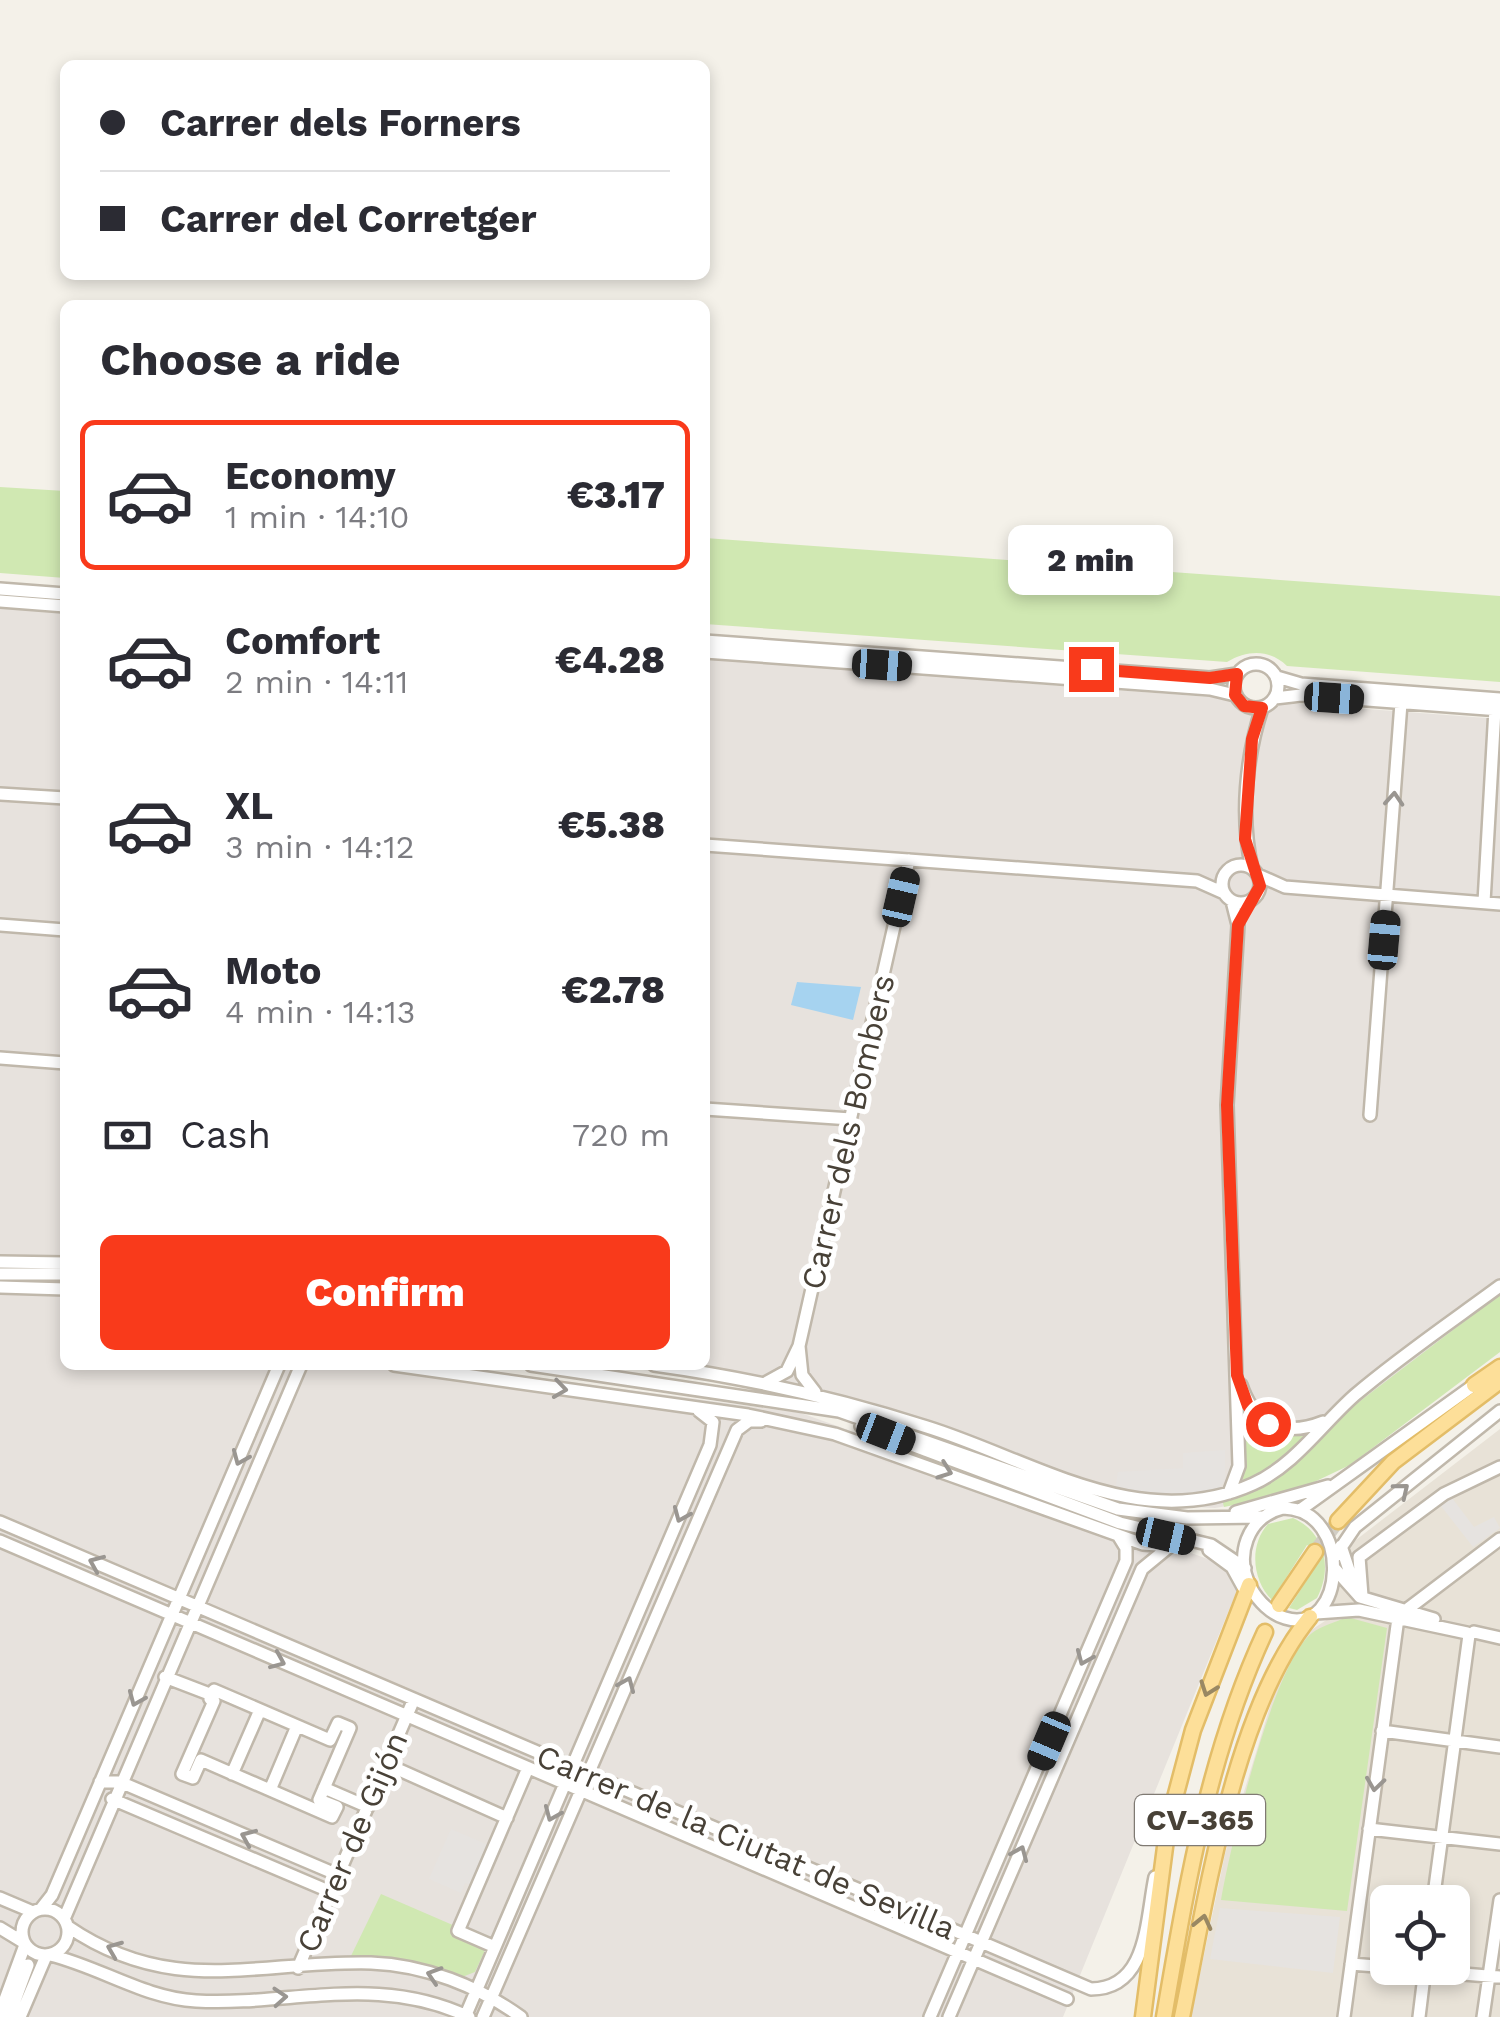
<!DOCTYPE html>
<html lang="en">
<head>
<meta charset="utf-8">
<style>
	:root { --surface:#fff; --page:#f2f2f3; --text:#2b2b33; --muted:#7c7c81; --line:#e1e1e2; --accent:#f93a1b }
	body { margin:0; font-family:"Work Sans",sans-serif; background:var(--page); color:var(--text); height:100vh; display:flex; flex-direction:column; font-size:38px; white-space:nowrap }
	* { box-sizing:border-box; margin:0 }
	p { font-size:32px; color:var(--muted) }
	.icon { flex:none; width:55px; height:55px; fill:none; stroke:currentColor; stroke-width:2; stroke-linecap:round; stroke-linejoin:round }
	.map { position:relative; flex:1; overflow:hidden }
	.details { position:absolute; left:60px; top:300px; width:650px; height:1070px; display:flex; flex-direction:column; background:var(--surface); border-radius:15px; box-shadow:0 5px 15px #0003 }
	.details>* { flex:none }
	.guide { position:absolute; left:60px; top:60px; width:650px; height:220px; border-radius:15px; box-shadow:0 5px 15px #0003; display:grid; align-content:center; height:220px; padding:0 40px; background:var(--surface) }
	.tools { position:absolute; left:1370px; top:1885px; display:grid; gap:20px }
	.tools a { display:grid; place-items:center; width:100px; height:100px; border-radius:15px; background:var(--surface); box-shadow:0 5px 15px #0003; font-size:50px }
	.end { position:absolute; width:45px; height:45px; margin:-22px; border:12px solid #f93a1b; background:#fff; box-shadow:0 0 0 5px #fff }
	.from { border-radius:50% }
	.bubble { position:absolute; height:70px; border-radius:15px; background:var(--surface); box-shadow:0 5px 15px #0003; font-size:32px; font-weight:800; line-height:70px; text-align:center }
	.car { position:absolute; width:30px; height:60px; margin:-30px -15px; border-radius:12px; box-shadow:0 0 8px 2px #0007; background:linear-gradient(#222 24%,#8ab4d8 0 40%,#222 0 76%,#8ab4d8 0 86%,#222 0) }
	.guide b { display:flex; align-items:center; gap:35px; height:95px; font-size:38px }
	.guide b+b { border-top:2px solid var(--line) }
	.guide i { width:25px; height:25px; background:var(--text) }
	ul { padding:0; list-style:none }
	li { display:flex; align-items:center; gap:30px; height:150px; margin:0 20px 15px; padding:0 20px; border:5px solid transparent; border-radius:15px }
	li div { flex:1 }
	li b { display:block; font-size:38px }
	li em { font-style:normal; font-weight:800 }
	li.on { border-color:var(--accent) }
	li>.icon { width:90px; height:90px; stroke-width:1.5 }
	h2 { padding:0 40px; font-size:45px; line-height:120px }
	.pay { display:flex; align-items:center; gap:25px; height:110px; padding:0 40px; font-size:38px }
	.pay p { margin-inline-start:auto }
	.action { display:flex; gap:20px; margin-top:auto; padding:20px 40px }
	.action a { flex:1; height:115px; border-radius:15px; background:var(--accent); color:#fff; font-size:40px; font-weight:800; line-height:115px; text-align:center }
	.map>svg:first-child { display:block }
</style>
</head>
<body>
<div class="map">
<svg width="1500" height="2017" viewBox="0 0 1500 2017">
	<rect width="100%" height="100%" fill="#f4f1e9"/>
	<path fill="#e8e2d7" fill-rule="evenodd" d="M1500,1429V2017H1191L1225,1854L1277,1684L1299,1638L1328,1619L1352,1543ZM1388,1902H1452V1968H1388Z"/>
	<path fill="#e7e2dd" d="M0,607L65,612V1266H0Z
		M705,659L1500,719V1308L1239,1504L1215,1508L1132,1504L886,1417L790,1391L608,1365H705Z
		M0,1280L65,1282V1365H444L801,1413L1230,1567L1238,1588L1063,2017H0Z"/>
	<path fill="#d0e8b2" d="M0,487L65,491V578L0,573Z
		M705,538L1500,596V682L1287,666C1269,649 1248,650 1227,662L705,624Z
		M1500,1294V1352L1350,1465L1291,1493L1224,1507L1222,1499L1240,1493Z
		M1243,1405C1261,1431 1282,1435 1311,1432L1290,1454L1243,1483Z
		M1293,1518C1325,1532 1333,1568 1317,1598L1297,1610L1289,1608L1322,1556L1307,1545L1272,1600C1252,1580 1249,1545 1268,1524Z
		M1347,1617L1387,1628L1347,1911L1221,1900C1230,1848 1273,1663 1312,1633C1321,1626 1336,1622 1347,1617Z
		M381,1894L455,1926L486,1948L475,1972L462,1977L422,1964L350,1958Z"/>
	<path fill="#e6e3e0" d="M1225,1450V1479L1219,1490L1171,1498L1115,1491L1118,1472L1183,1468V1453Z
		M1452,1498L1474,1527L1494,1517L1500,1528L1473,1547L1441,1506Z
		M451,1829L488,1845L472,1885L465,1883L461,1893L429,1879Z
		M1220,1908L1340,1917L1333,1973L1210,1959Z"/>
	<path fill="#a6d3f0" d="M797,982L861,987L853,1020L791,1005Z"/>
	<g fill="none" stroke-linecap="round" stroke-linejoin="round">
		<path stroke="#d2cec5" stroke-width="14" stroke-dasharray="14 7" stroke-linecap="butt" d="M1315,1552L1338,1521"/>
		<defs>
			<path id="minor" d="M0,589L65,594
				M0,601L65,606
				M705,641L1210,678L1237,674
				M705,652L1210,689L1235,695
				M1234 686a22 22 0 1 1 44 0a22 22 0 1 1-44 0Z
				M1277,677L1301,684L1500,699
				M1275,698L1301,695L1500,710
				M0,794L65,798
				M705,845L1197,881L1224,893
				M1222 884a19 19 0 1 1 38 0a19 19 0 1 1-38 0Z
				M1252,868C1240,818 1246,757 1262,708
				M1258,875L1285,887L1500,904
				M1484,902L1495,709
				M0,925L65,930
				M0,1058L65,1063
				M705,1109L851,1119
				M1370,1115L1401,703
				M0,1262L65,1263
				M0,1274H65
				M0,1287L65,1289
				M799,1346L802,1375L815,1392
				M394,1365L748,1415L835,1434L1143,1544L1170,1546L1186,1540
				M531,1365L839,1411L1118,1509L1187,1518L1261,1517
				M654,1365C748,1378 837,1398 927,1427C1033,1460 1140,1535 1253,1484C1295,1465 1321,1425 1355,1395C1401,1356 1451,1322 1500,1286
				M767,1382L787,1371L799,1346L909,860
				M1241,1385C1254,1424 1283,1438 1323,1422
				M861,1426L1120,1523L1211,1545L1245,1568
				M1229,1493L1239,1466L1227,1105L1238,925L1232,901
				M1283,1508C1354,1509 1346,1637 1285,1618C1271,1614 1258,1601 1251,1588C1234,1556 1247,1517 1283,1508Z
				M1300,1510L1481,1380
				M1236,1512L1328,1486
				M0,1522L1091,1989C1148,1989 1146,1920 1155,1877
				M0,1541L1067,1999
				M1341,1546L1354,1585
				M1209,1550L1232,1567L1243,1587
				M1334,1558L1355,1527L1500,1411
				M1335,1569L1360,1597L1434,1619
				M1362,1596L1359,1557L1444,1494L1500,1467
				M1405,1611L1500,1539
				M1316,1613L1359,1610L1467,1633
				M1474,1632L1500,1638
				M165,1677L212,1695
				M214,1690L330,1740L338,1723L350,1728L319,1800L337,1807L332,1817L201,1760L193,1778L182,1774L214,1701L210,1699Z
				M1382,1731L1500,1747
				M386,1764L507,1818
				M232,1774L260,1710
				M100,1782H120L338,1875
				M324,1788L368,1807
				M270,1790L297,1726
				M112,1799L331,1892
				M1369,1829L1500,1844
				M0,1898L33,1912
				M1433,1902L1469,1635
				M22 1932a23 23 0 1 1 46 0a23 23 0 1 1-46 0Z
				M41,1909L52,1895L279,1365
				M64,1919L301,1365
				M67,1926C173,1999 258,1960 371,1963C425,1965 478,1986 521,2017
				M0,1928L23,1942
				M495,1947L458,1931L528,1768
				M50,1955C100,1967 144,1998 196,2001C292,2006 377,1973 469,2017
				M1351,1964L1388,1967
				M298,1968L414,1699
				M1390,1968L1500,1977
				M0,2013L25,1945
				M9,2017L28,1965
				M20,2017L46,1956
				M465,2017L710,1445L713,1422L699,1411
				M483,2017L737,1430L749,1421H761
				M930,2017L1126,1561V1548L1118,1535
				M949,2017L1142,1569L1170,1546
				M1344,2017L1398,1618
				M1419,2017L1425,1968
				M1483,2017L1500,1900"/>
			<path id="major" d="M1474,1385L1500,1367
				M1338,1521L1393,1462L1500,1381
				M1279,1605L1315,1552
				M1143,2017L1168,1824L1193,1730L1249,1585
				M1164,2017C1187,1884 1208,1755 1265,1632
				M1182,2017C1206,1899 1234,1709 1310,1617"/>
		</defs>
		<use href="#minor" stroke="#c0b8ab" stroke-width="16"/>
		<use href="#major" stroke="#e3bd68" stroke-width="19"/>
		<use href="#minor" stroke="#fff" stroke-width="11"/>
		<use href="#major" stroke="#fddf99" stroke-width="14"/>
	</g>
	<defs><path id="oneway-chevron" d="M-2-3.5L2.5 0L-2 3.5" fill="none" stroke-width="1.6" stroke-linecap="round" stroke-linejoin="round" transform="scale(2.5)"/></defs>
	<g stroke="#9a9691">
		<use href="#oneway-chevron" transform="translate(1394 799) rotate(-86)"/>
		<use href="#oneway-chevron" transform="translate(560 1389) rotate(8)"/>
		<use href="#oneway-chevron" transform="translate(240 1458) rotate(113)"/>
		<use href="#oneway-chevron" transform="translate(945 1471) rotate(20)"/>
		<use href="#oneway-chevron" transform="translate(1402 1490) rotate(-39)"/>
		<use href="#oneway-chevron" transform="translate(681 1515) rotate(113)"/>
		<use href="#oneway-chevron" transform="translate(96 1563) rotate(-157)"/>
		<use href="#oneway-chevron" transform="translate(1084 1658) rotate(113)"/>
		<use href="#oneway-chevron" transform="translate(278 1661) rotate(23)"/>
		<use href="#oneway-chevron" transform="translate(627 1684) rotate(-67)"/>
		<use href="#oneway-chevron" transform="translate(136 1699) rotate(113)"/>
		<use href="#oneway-chevron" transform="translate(1375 1784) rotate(98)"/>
		<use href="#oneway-chevron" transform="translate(552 1814) rotate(113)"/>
		<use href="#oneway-chevron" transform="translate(248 1837) rotate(-157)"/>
		<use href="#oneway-chevron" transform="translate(1020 1853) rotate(-67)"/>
		<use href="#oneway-chevron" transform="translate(114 1949) rotate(-158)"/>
		<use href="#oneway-chevron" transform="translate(434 1975) rotate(-162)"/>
		<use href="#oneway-chevron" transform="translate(280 1997) rotate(-4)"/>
	</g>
	<g stroke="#998863">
		<use href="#oneway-chevron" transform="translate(1208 1689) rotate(110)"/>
		<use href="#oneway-chevron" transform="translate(1203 1922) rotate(-77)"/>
	</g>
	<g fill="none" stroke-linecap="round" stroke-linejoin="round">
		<path stroke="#f93a1b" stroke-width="12" d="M1091,669L1210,678L1237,674L1235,695L1244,706L1262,708L1252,739L1245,839L1260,886L1238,925L1227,1105L1237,1375L1248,1406L1268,1424"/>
	</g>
	<g text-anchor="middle" stroke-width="10" stroke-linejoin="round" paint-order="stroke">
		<rect fill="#fff" stroke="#7f7a73" stroke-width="2.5" x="1135" y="1795" width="130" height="50" rx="8"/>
		<g font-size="30" font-weight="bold" fill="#484137">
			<text x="1200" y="1830">CV-365</text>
		</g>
		<g font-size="32" fill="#484137" stroke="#fff">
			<text transform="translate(848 1132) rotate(-77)" y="11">Carrer dels Bombers</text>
			<text transform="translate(352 1842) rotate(-67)" y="11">Carrer de Gijón</text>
			<text transform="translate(746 1842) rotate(23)" y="11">Carrer de la Ciutat de Sevilla</text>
		</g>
	</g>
</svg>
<div class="tools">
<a><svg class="icon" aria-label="locate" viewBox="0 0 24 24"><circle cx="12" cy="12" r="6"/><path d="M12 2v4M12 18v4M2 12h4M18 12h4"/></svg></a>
</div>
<i class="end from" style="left:1268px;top:1424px"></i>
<i class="end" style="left:1091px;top:669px"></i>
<div class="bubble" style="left:1008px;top:525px;width:165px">2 min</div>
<i class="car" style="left:882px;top:665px;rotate:94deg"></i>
<i class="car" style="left:1334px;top:698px;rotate:94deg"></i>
<i class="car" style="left:901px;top:897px;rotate:13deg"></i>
<i class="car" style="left:1384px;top:940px;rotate:5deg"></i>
<i class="car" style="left:886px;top:1434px;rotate:111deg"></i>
<i class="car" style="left:1166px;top:1536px;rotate:103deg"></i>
<i class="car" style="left:1049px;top:1741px;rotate:203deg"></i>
<div class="guide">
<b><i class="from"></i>Carrer dels Forners</b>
<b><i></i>Carrer del Corretger</b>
</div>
<section class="details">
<h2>Choose a ride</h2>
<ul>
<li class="on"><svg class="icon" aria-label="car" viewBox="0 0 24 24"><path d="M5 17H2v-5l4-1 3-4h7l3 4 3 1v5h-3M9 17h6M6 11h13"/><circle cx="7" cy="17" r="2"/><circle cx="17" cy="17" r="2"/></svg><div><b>Economy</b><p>1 min · 14:10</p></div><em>€3.17</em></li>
<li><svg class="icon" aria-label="car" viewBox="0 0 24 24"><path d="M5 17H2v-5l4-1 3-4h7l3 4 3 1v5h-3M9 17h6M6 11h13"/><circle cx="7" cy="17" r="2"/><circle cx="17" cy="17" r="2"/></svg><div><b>Comfort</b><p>2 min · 14:11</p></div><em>€4.28</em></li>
<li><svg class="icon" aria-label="car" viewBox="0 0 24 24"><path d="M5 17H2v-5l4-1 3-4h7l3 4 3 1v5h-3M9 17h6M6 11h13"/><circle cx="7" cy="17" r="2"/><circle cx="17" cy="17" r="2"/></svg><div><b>XL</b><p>3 min · 14:12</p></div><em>€5.38</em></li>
<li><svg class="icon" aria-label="car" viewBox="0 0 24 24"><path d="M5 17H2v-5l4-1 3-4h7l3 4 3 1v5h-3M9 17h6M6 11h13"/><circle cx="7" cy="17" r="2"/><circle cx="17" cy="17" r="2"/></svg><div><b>Moto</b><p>4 min · 14:13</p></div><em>€2.78</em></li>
</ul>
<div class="pay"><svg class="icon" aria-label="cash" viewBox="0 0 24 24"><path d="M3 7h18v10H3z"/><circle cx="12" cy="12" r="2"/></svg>Cash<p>720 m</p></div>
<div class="action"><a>Confirm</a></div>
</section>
</div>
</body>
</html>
